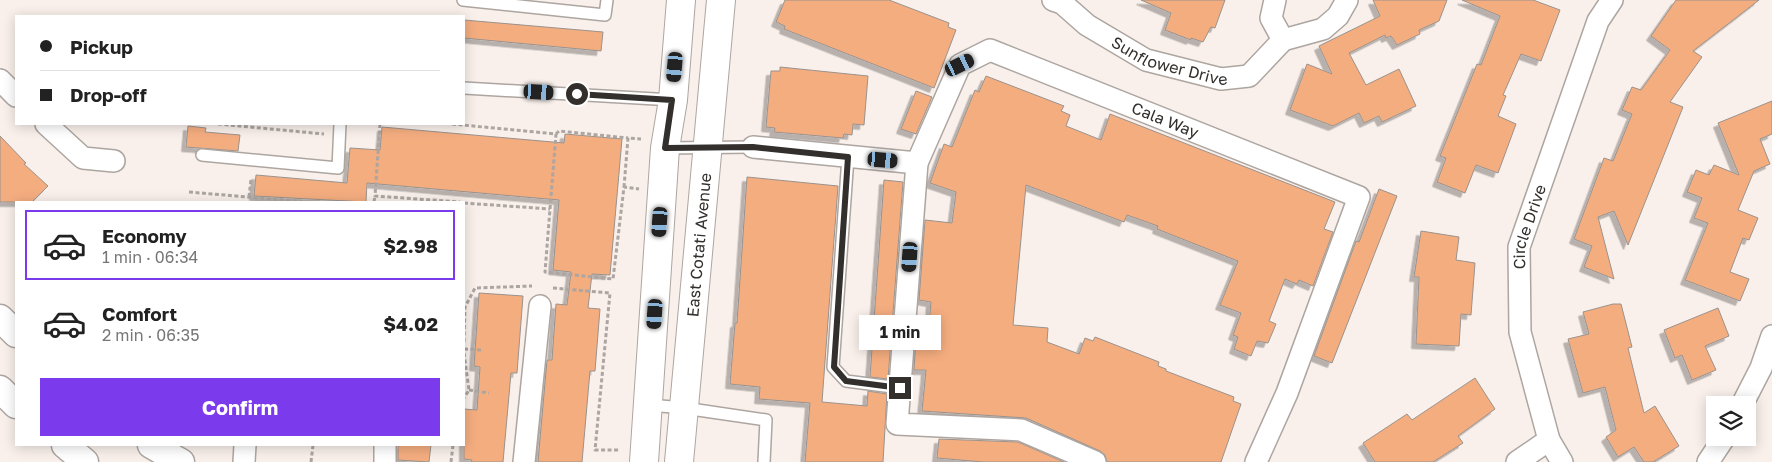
<!DOCTYPE html>
<html lang="en">
<head>
<meta charset="utf-8">
<style>
	:root { --surface:#fff; --page:#f6f6f6; --text:#222; --muted:#767676; --line:#e0e0e0; --accent:#7c3aed }
	body { margin:0; font-family:"Golos Text",sans-serif; background:var(--page); color:var(--text); height:100vh; display:flex; flex-direction:column; font-size:19px; white-space:nowrap }
	* { box-sizing:border-box; margin:0 }
	p { font-size:16px; color:var(--muted) }
	.icon { flex:none; width:28px; height:28px; fill:none; stroke:currentColor; stroke-width:2; stroke-linecap:round; stroke-linejoin:round }
	.map { position:relative; flex:1; overflow:hidden }
	.side { position:absolute; left:15px; top:201px; width:450px; height:245px; display:flex; flex-direction:column; background:var(--surface); border-radius:0px; box-shadow:0 2px 12px #0003 }
	.side>* { flex:none }
	.banner { position:absolute; left:15px; top:15px; width:450px; height:110px; border-radius:0px; box-shadow:0 2px 12px #0003; display:grid; align-content:center; height:110px; padding:0 25px; background:var(--surface) }
	.buttons { position:absolute; left:1706px; top:396px; display:grid; gap:10px }
	.buttons a { display:grid; place-items:center; width:50px; height:50px; border-radius:0px; background:var(--surface); box-shadow:0 2px 12px #0003; font-size:25px }
	.end { position:absolute; width:22px; height:22px; margin:-11px; border:6px solid #322f2d; background:#fff; box-shadow:0 0 0 2px #fff }
	.from { border-radius:50% }
	.bubble { position:absolute; height:35px; border-radius:0px; background:var(--surface); box-shadow:0 2px 12px #0003; font-size:16px; font-weight:700; line-height:35px; text-align:center }
	.car { position:absolute; width:15px; height:30px; margin:-15px -8px; border-radius:6px; box-shadow:0 0 4px 1px #0007; background:linear-gradient(#222 24%,#8ab4d8 0 40%,#222 0 76%,#8ab4d8 0 86%,#222 0) }
	.banner b { display:flex; align-items:center; gap:18px; height:48px; font-size:19px }
	.banner b+b { border-top:1px solid var(--line) }
	.banner i { width:12px; height:12px; background:var(--text) }
	ul { padding:9px 0 0; list-style:none }
	li { display:flex; align-items:center; gap:15px; height:70px; margin:0 10px 8px; padding:0 15px; border:2px solid transparent; border-radius:0px }
	li div { flex:1 }
	li b { display:block; font-size:19px }
	li em { font-style:normal; font-weight:700 }
	li.on { border-color:var(--accent) }
	li>.icon { width:45px; height:45px; stroke-width:1.5 }
	.cta { display:flex; gap:10px; margin-top:auto; padding:10px 25px }
	.cta a { flex:1; height:58px; border-radius:0px; background:var(--accent); color:#fff; font-size:20px; font-weight:700; line-height:58px; text-align:center }
	.map>svg:first-child { display:block }
</style>
</head>
<body>
<div class="map">
<svg width="1772" height="462" viewBox="0 0 1772 462">
	<defs>
		<filter id="shadow"><feDropShadow dx="-4.5" dy="4.5" stdDeviation="0" flood-color="#0004"/></filter>
	</defs>
	<rect width="100%" height="100%" fill="#f9f0eb"/>
	<path fill="#f4ad7f" stroke="#9a928d" filter="url(#shadow)" d="M785,0H889L949,23L948,27L956,30L934,88L784,29L785,26L776,22Z
		M1141,0H1225L1215,28L1211,27L1203,42L1191,38V40L1165,30L1171,13Z
		M1373,0H1447L1439,21L1419,30L1420,34L1397,45L1391,36L1386,38L1385,35L1349,53L1366,85L1399,69L1416,106L1382,122L1379,116L1364,123L1359,113L1333,126L1290,110L1307,64L1332,74L1319,46L1380,16Z
		M1462,0H1533L1560,10L1541,61L1521,54L1503,95L1506,96L1498,116L1516,124L1498,173L1476,165L1465,193L1437,182L1446,158L1440,156L1477,64L1481,65L1500,16Z
		M1676,0H1759L1693,51L1702,57L1670,102L1683,107L1628,245L1614,211L1598,217L1614,279L1584,267L1592,246L1574,239L1604,158L1613,161L1632,114L1622,110L1632,87L1641,90L1670,50L1651,36Z
		M464,20L603,32L601,51L464,38Z
		M780,67L868,76L864,125L853,124L852,135L844,134L843,138L774,132L775,128L766,127L771,71H780Z
		M986,76L1064,106L1061,111L1070,115L1066,126L1101,140L1110,114L1335,202L1324,229L1333,232L1313,286L1299,280L1297,284L1285,279L1269,321L1276,324L1268,343L1257,341L1251,356L1234,349L1238,337L1233,335L1241,313L1220,305L1238,261L1157,229L1158,226L1127,215L1124,222L1026,185L1013,325L1048,328L1047,342L1079,354L1085,338L1093,341L1095,337L1159,362L1158,366L1166,369V371L1234,397L1233,401L1241,404L1221,462H1107L1105,455L1100,451L1026,418L922,411L926,370H914L916,336L928,337L931,302L919,300L925,220L952,223L956,192L930,183L944,144L952,147L975,90L979,92Z
		M916,91L932,97L916,134L901,129Z
		M1772,101V134L1760,139L1770,164L1754,171L1738,210L1758,218L1749,240L1743,238L1730,272L1749,279L1740,301L1685,280L1708,223L1694,218L1702,198L1687,192L1696,170L1709,175L1714,165L1739,175L1718,123Z
		M188,126L206,128L205,132L240,135L238,151L186,147Z
		M382,127L564,143L565,134L622,139L610,275L592,274L588,308L600,309L595,371H590L582,462H538L547,360H552L556,304L567,305L571,272L553,270L559,200L367,183L366,202L254,196L256,175L347,183L350,148L380,150Z
		M0,136L26,163L24,164L48,186L32,202H0Z
		M747,177L838,186L822,402L867,406L868,391L887,394L883,462H805L810,403L759,399L760,387L730,384L735,323H737Z
		M884,180L903,182L888,379L870,377Z
		M1379,189L1397,196L1332,363L1314,356L1356,241L1359,242Z
		M1421,231L1459,237L1456,260L1475,263L1471,315L1461,314L1459,346L1416,344L1419,277H1414Z
		M479,293L523,296L517,373H511L503,462H471L472,460L464,459V409L477,410L480,367L474,366Z
		M1613,304H1621L1632,347L1628,348L1644,413L1655,406L1679,446L1653,462H1644L1634,447L1618,457L1606,437L1616,430L1605,387L1583,393L1568,339L1589,334L1583,312Z
		M1718,308L1729,336L1705,346L1716,370L1692,380L1682,355L1675,358L1664,330Z
		M1475,378L1495,409L1458,436L1463,443L1433,462H1375L1363,443L1407,414L1412,420Z
		M939,439L1018,442L1064,462H983L937,458Z
		M398,445H431L429,462L398,460Z"/>
	<g fill="none" stroke-linecap="round" stroke-linejoin="round">
		<defs>
			<path id="service" d="M463,0L605,15L607,0
				M464,88L673,100
				M665,148L753,147
				M202,155L338,168L340,124
				M848,157L833,367L846,381L900,388
				M649,405L684,408L766,420L764,462"/>
			<g id="minor">
				<path id="s1" d="M1053,0L1062,3L1087,25L1146,60L1221,79L1249,76L1283,40L1323,29L1338,16L1347,0"/>
				<path d="M1275,0L1271,18L1283,40"/>
				<path d="M0,80L16,96"/>
				<path d="M46,124L83,158L114,161"/>
				<path id="s2" d="M753,147L917,163L960,65L990,50L1359,197L1287,393L1256,462"/>
				<path d="M917,163L897,424L1021,430L1095,462"/>
				<path d="M1742,405L1761,368L1772,336"/>
				<path d="M244,462L245,445"/>
				<path d="M385,462V445"/>
				<path d="M524,462L540,306"/>
				<path d="M1517,462L1549,440"/>
				<path id="s3" d="M1562,462L1549,440L1520,332L1519,247L1598,21L1612,0"/>
				<path d="M1708,462L1724,438"/>
			</g>
			<path id="tertiary" d="M0,318L16,334
				M0,389L16,405
				M65,445L85,462
				M151,445L181,462"/>
			<g id="secondary">
				<path d="M644,462L665,148L673,100L681,0"/>
				<path id="s4" d="M679,462L721,0"/>
			</g>
		</defs>
		<use href="#service" stroke="#ada5a0" stroke-width="14"/>
		<use href="#minor" stroke="#ada5a0" stroke-width="24"/>
		<use href="#tertiary" stroke="#ada5a0" stroke-width="29"/>
		<use href="#secondary" stroke="#ada5a0" stroke-width="30"/>
		<path stroke="#aca5a1" stroke-width="3" stroke-dasharray="4 2.5" stroke-linecap="butt" d="M218,124L324,134
			M380,124L375,196L460,202
			M452,124L556,134L545,272L613,279L624,187L639,189
			M556,134L559,131L628,138
			M624,187L628,138L641,139
			M189,192L307,202
			M249,197L251,179
			M374,202L375,196
			M464,203L550,209
			M553,288L610,293L595,450H620
			M464,342L465,307L475,288L532,286
			M464,349L482,350
			M464,353L469,390L464,398
			M469,390L489,393
			M311,462L313,445
			M451,462L453,445"/>
		<use href="#service" stroke="#fff" stroke-width="11"/>
		<use href="#minor" stroke="#fff" stroke-width="21"/>
		<use href="#tertiary" stroke="#fff" stroke-width="26"/>
		<use href="#secondary" stroke="#fff" stroke-width="28"/>
	</g>
	<g fill="none" stroke-linecap="round" stroke-linejoin="round">
		<path stroke="#322f2d" stroke-width="6" d="M577,94L672,100L665,148L753,147L848,157L834,367L846,381L900,388"/>
	</g>
	<g text-anchor="middle" stroke-width="4.5" stroke-linejoin="round" paint-order="stroke">
		<g font-size="16" fill="#322f2d" stroke="#f9f0eb">
			<text dy="6" stroke="none"><textPath href="#s1" startOffset="134">Sunflower Drive</textPath></text>
			<text dy="6" stroke="none"><textPath href="#s2" startOffset="494">Cala Way</textPath></text>
			<text dy="6" stroke="none"><textPath href="#s3" startOffset="244">Circle Drive</textPath></text>
			<text dy="6" stroke="none"><textPath href="#s4" startOffset="218">East Cotati Avenue</textPath></text>
		</g>
	</g>
</svg>
<div class="buttons">
<a><svg class="icon" aria-label="layers" viewBox="0 0 24 24"><path d="M12 4l9 5-9 5-9-5zM3 14l9 5 9-5"/></svg></a>
</div>
<i class="end from" style="left:577px;top:94px"></i>
<i class="end" style="left:900px;top:388px"></i>
<div class="bubble" style="left:859px;top:315px;width:82px">1 min</div>
<i class="car" style="left:960px;top:65px;rotate:64deg"></i>
<i class="car" style="left:675px;top:67px;rotate:185deg"></i>
<i class="car" style="left:539px;top:92px;rotate:93deg"></i>
<i class="car" style="left:883px;top:160px;rotate:95deg"></i>
<i class="car" style="left:660px;top:222px;rotate:184deg"></i>
<i class="car" style="left:910px;top:257px;rotate:184deg"></i>
<i class="car" style="left:655px;top:314px;rotate:184deg"></i>
<div class="banner">
<b><i class="from"></i>Pickup</b>
<b><i></i>Drop-off</b>
</div>
<section class="side">
<ul>
<li class="on"><svg class="icon" aria-label="car" viewBox="0 0 24 24"><path d="M5 17H2v-5l4-1 3-4h7l3 4 3 1v5h-3M9 17h6M6 11h13"/><circle cx="7" cy="17" r="2"/><circle cx="17" cy="17" r="2"/></svg><div><b>Economy</b><p>1 min · 06:34</p></div><em>$2.98</em></li>
<li><svg class="icon" aria-label="car" viewBox="0 0 24 24"><path d="M5 17H2v-5l4-1 3-4h7l3 4 3 1v5h-3M9 17h6M6 11h13"/><circle cx="7" cy="17" r="2"/><circle cx="17" cy="17" r="2"/></svg><div><b>Comfort</b><p>2 min · 06:35</p></div><em>$4.02</em></li>
</ul>
<div class="cta"><a>Confirm</a></div>
</section>
</div>
</body>
</html>
